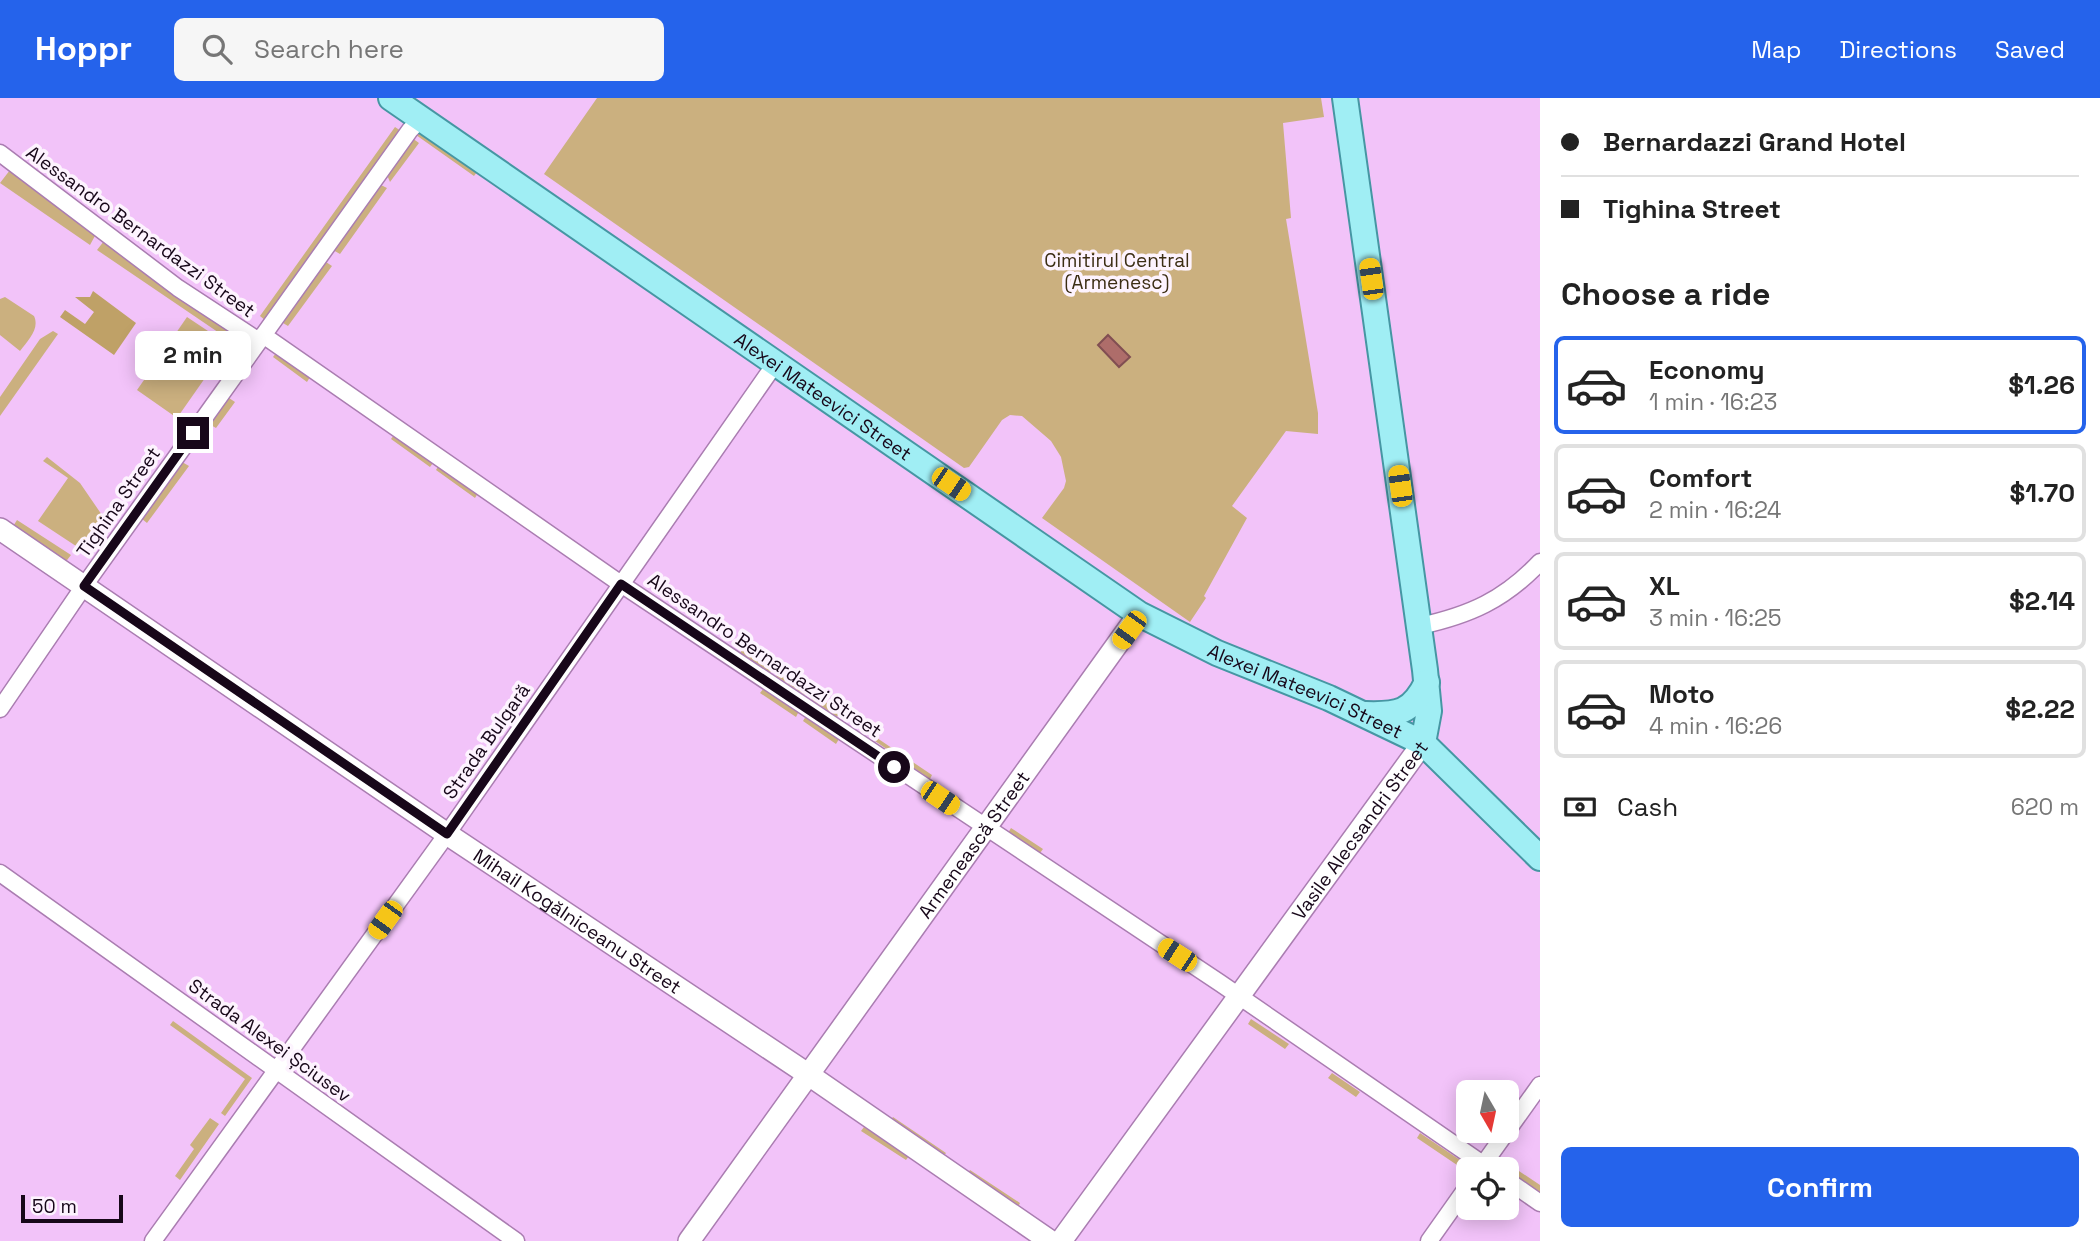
<!DOCTYPE html>
<html lang="en">
<head>
<meta charset="utf-8">
<style>
	:root { --surface:#fff; --page:#f6f6f6; --text:#222; --muted:#767676; --line:#e0e0e0; --accent:#2563eb }
	body { margin:0; font-family:"Space Grotesk",sans-serif; background:var(--page); color:var(--text); height:100vh; display:flex; flex-direction:column; font-size:26px; white-space:nowrap }
	* { box-sizing:border-box; margin:0 }
	p { font-size:23px; color:var(--muted) }
	.icon { flex:none; width:38px; height:38px; fill:none; stroke:currentColor; stroke-width:2; stroke-linecap:round; stroke-linejoin:round }
	.map { position:relative; flex:1; overflow:hidden }
	.sheet { display:flex; flex-direction:column; background:var(--surface); width:560px }
	.sheet>* { flex:none }
	.guide { display:grid; align-content:center; height:154px; padding:0 21px; background:var(--surface) }
	.needle { width:46px; rotate:171deg }
	.buttons { position:absolute; left:1456px; top:982px; display:grid; gap:14px }
	.buttons a { display:grid; place-items:center; width:63px; height:63px; border-radius:10px; background:var(--surface); box-shadow:0 4px 18px #0003; font-size:35px }
	.scale { position:absolute; left:21px; bottom:18px; width:102px; box-sizing:border-box; padding-left:7px; border:4px solid #170719; border-top:0; font-size:19px; line-height:24px; white-space:nowrap; color:#170719; -webkit-text-stroke:5px #fdf3fe; paint-order:stroke }
	.end { position:absolute; width:32px; height:32px; margin:-16px; border:9px solid #170719; background:#fff; box-shadow:0 0 0 4px #fff }
	.from { border-radius:50% }
	.bubble { position:absolute; height:49px; border-radius:10px; background:var(--surface); box-shadow:0 4px 18px #0003; font-size:23px; font-weight:700; line-height:49px; text-align:center }
	.car { position:absolute; width:21px; height:42px; margin:-21px -10px; border-radius:9px; box-shadow:0 0 5px 2px #0007; background:linear-gradient(#f5c518 24%,#345 0 40%,#f5c518 0 76%,#345 0 86%,#f5c518 0) }
	.guide b { display:flex; align-items:center; gap:24px; height:66px; font-size:26px }
	.guide b+b { border-top:2px solid var(--line) }
	.guide i { width:18px; height:18px; background:var(--text) }
	ul { padding:0; list-style:none }
	li { display:flex; align-items:center; gap:21px; height:98px; margin:0 14px 10px; padding:0 7px; border:4px solid var(--line); border-radius:10px }
	li div { flex:1 }
	li b { display:block; font-size:26px }
	li em { font-style:normal; font-weight:700 }
	li.selected { border-color:var(--accent) }
	li>.icon { width:63px; height:63px; stroke-width:1.5 }
	h2 { padding:0 21px; font-size:32px; line-height:84px }
	.pay { display:flex; align-items:center; gap:18px; height:77px; padding:0 21px; font-size:26px }
	.pay p { margin-inline-start:auto }
	.button { display:flex; gap:14px; margin-top:auto; padding:14px 21px }
	.button a { flex:1; height:80px; border-radius:10px; background:var(--accent); color:#fff; font-size:28px; font-weight:700; line-height:80px; text-align:center }
	header { display:flex; align-items:center; gap:42px; box-sizing:border-box; height:98px; padding:0 35px; background:var(--accent); color:#fff }
	header strong { font-size:33px }
	nav { display:flex; gap:38px; margin-inline-start:auto; font-size:24px }
	.search { width:490px; height:63px; background:var(--page); display:flex; align-items:center; gap:18px; box-sizing:border-box; padding:0 24px; border-radius:10px; color:var(--muted); font-size:26px }
	main { display:flex; flex:1; min-height:0 }
	.map>svg:first-child { display:block }
</style>
</head>
<body>
<header>
<strong>Hoppr</strong>
<div class="search"><svg class="icon" aria-label="search" viewBox="0 0 24 24"><circle cx="10" cy="10" r="6"/><path d="M15 15l6 6"/></svg>Search here</div>
<nav><a>Map</a><a>Directions</a><a>Saved</a></nav>
</header>
<main>
<div class="map">
<svg width="1540" height="1143" viewBox="0 0 1540 1143">
	<rect width="100%" height="100%" fill="#f2c3f9"/>
	<path fill="#cbb07f" d="M597,0H1321L1324,19L1283,25L1291,120L1286,121L1318,315V336L1286,333L1232,408L1247,420L1204,498L1206,500L1190,524L1042,420L1064,390L1066,383L1061,359L1051,343L1022,318L1010,317L1002,322L969,369L964,370L544,76Z
		M395,29L401,33L266,223L260,218Z
		M420,33L480,70L474,78L416,37Z
		M412,40L419,45L390,84L387,77Z
		M10,72L96,136L90,147L0,85Z
		M381,87L387,90L340,156L333,152Z
		M104,143L239,237L234,245L97,152Z
		M326,164L332,168L288,228L283,225Z
		M5,199L34,218C40,231 28,242 20,253L0,237V201Z
		M187,219L229,247L216,264L176,235Z
		M53,233L58,236L0,318V299L40,241Z
		M172,242L212,270L177,320L137,292Z
		M276,255L310,279L307,284L273,259Z
		M229,300L235,304L216,330L209,326Z
		M394,337L433,365L430,369L391,341Z
		M47,359L80,385L104,420L82,452L38,423L68,380L43,363Z
		M182,364L189,368L147,425L142,421Z
		M439,367L478,395L475,400L436,372Z
		M17,422L71,457L64,466L12,430Z
		M744,549L774,569L770,575L740,555Z
		M780,572L809,592L805,597L776,578Z
		M764,590L799,613L796,619L760,595Z
		M814,596L840,614L837,619L811,601Z
		M806,618L839,641L836,646L803,623Z
		M877,640L932,677L930,681L875,643Z
		M1011,730L1043,751L1040,755L1008,735Z
		M1251,921L1289,946L1285,951L1248,926Z
		M173,923L252,980L225,1018L221,1015L245,981L170,927Z
		M1332,975L1360,994L1356,999L1328,980Z
		M893,1019L946,1055L943,1059L890,1023Z
		M210,1020L219,1026L180,1082L175,1078L194,1051L190,1047Z
		M864,1029L909,1058L906,1062L861,1033Z
		M1420,1035L1460,1062L1457,1067L1417,1040Z
		M1510,1067L1540,1087V1097L1507,1074Z
		M970,1072L1020,1105L1018,1109L968,1075Z"/>
	<path fill="#bfa167" d="M93,193L136,225L114,257L60,219L65,212L85,226L94,214L75,199H90Z"/>
	<path fill="#ae6d6a" stroke="#814e52" stroke-width="2" d="M1108,237L1130,259L1119,269L1098,247Z"/>
	<g fill="none" stroke-linecap="round" stroke-linejoin="round">
		<defs>
			<path id="minor" d="M0,55L178,190L259,243
				M263,237L621,486L1220,885L1490,1071
				M1420,528C1470,517 1504,502 1540,464
				M0,611L84,488L410,32L421,21
				M0,775L516,1143
				M1480,1071L1540,987
				M1507,1082L1540,1105
				M153,1143L447,736L775,266
				M1429,1143L1468,1088"/>
			<g id="secondary">
				<path id="s1" d="M0,431L447,736L809,977L1050,1143"/>
				<path id="s2" d="M689,1143L1139,516"/>
				<path id="s3" d="M1061,1143L1423,645"/>
			</g>
			<g id="primary">
				<path id="s4" d="M391,0L1139,516L1217,555L1329,600L1423,645L1540,760"/>
				<path d="M1345,0L1425,572L1429,613L1423,645"/>
				<path d="M1366,616C1398,617 1412,615 1427,584"/>
			</g>
		</defs>
		<use href="#minor" stroke="#aa7db1" stroke-width="19"/>
		<use href="#secondary" stroke="#aa7db1" stroke-width="24"/>
		<use href="#primary" stroke="#4696a3" stroke-width="28"/>
		<use href="#minor" stroke="#fff" stroke-width="16"/>
		<use href="#secondary" stroke="#fff" stroke-width="21"/>
		<use href="#primary" stroke="#a0eef4" stroke-width="24"/>
	</g>
	<g fill="none" stroke-linecap="round" stroke-linejoin="round">
		<path stroke="#170719" stroke-width="9" d="M193,335L84,488L447,736L621,486L894,669"/>
	</g>
	<g text-anchor="middle" stroke-width="7" stroke-linejoin="round" paint-order="stroke">
		<g font-size="19" fill="#170719" stroke="#fdf3fe">
			<text transform="translate(141 133) rotate(36)" y="7">Alessandro Bernardazzi Street</text>
			<text dy="7" stroke="none"><textPath href="#s4" startOffset="525">Alexei Mateevici Street</textPath></text>
			<text transform="translate(118 404) rotate(-55)" y="7">Tighina Street</text>
			<text transform="translate(765 557) rotate(34)" y="7">Alessandro Bernardazzi Street</text>
			<text dy="7" stroke="none"><textPath href="#s4" startOffset="1092">Alexei Mateevici Street</textPath></text>
			<text transform="translate(486 643) rotate(-55)" y="7">Strada Bulgară</text>
			<text dy="7" stroke="none"><textPath href="#s3" startOffset="508">Vasile Alecsandri Street</textPath></text>
			<text dy="7" stroke="none"><textPath href="#s2" startOffset="488">Armenească Street</textPath></text>
			<text dy="7" stroke="none"><textPath href="#s1" startOffset="698">Mihail Kogălniceanu Street</textPath></text>
			<text transform="translate(270 942) rotate(36)" y="7">Strada Alexei Șciusev</text>
		</g>
		<g font-size="19" fill="#3b2d13" stroke="#fdf3fe">
			<text x="1117" y="169">Cimitirul Central<tspan x="1117" dy="22">(Armenesc)</tspan></text>
		</g>
	</g>
</svg>
<div class="buttons">
<a><svg class="needle" viewBox="-14 -14 28 28"><path d="M0-13l5 13h-10z" fill="#e53935"/><path d="M0 13l5-13h-10z" fill="#767676"/></svg></a>
<a><svg class="icon" aria-label="locate" viewBox="0 0 24 24"><circle cx="12" cy="12" r="6"/><path d="M12 2v4M12 18v4M2 12h4M18 12h4"/></svg></a>
</div>
<div class="scale">50 m</div>
<i class="end from" style="left:894px;top:669px"></i>
<i class="end" style="left:193px;top:335px"></i>
<div class="bubble" style="left:135px;top:233px;width:116px">2 min</div>
<i class="car" style="left:1371px;top:181px;rotate:352deg"></i>
<i class="car" style="left:951px;top:386px;rotate:124deg"></i>
<i class="car" style="left:1400px;top:388px;rotate:352deg"></i>
<i class="car" style="left:1129px;top:532px;rotate:216deg"></i>
<i class="car" style="left:940px;top:700px;rotate:124deg"></i>
<i class="car" style="left:385px;top:822px;rotate:216deg"></i>
<i class="car" style="left:1177px;top:857px;rotate:303deg"></i>
</div>
<section class="sheet">
<div class="guide">
<b><i class="from"></i>Bernardazzi Grand Hotel</b>
<b><i></i>Tighina Street</b>
</div>
<h2>Choose a ride</h2>
<ul>
<li class="selected"><svg class="icon" aria-label="car" viewBox="0 0 24 24"><path d="M5 17H2v-5l4-1 3-4h7l3 4 3 1v5h-3M9 17h6M6 11h13"/><circle cx="7" cy="17" r="2"/><circle cx="17" cy="17" r="2"/></svg><div><b>Economy</b><p>1 min · 16:23</p></div><em>$1.26</em></li>
<li><svg class="icon" aria-label="car" viewBox="0 0 24 24"><path d="M5 17H2v-5l4-1 3-4h7l3 4 3 1v5h-3M9 17h6M6 11h13"/><circle cx="7" cy="17" r="2"/><circle cx="17" cy="17" r="2"/></svg><div><b>Comfort</b><p>2 min · 16:24</p></div><em>$1.70</em></li>
<li><svg class="icon" aria-label="car" viewBox="0 0 24 24"><path d="M5 17H2v-5l4-1 3-4h7l3 4 3 1v5h-3M9 17h6M6 11h13"/><circle cx="7" cy="17" r="2"/><circle cx="17" cy="17" r="2"/></svg><div><b>XL</b><p>3 min · 16:25</p></div><em>$2.14</em></li>
<li><svg class="icon" aria-label="car" viewBox="0 0 24 24"><path d="M5 17H2v-5l4-1 3-4h7l3 4 3 1v5h-3M9 17h6M6 11h13"/><circle cx="7" cy="17" r="2"/><circle cx="17" cy="17" r="2"/></svg><div><b>Moto</b><p>4 min · 16:26</p></div><em>$2.22</em></li>
</ul>
<div class="pay"><svg class="icon" aria-label="cash" viewBox="0 0 24 24"><path d="M3 7h18v10H3z"/><circle cx="12" cy="12" r="2"/></svg>Cash<p>620 m</p></div>
<div class="button"><a>Confirm</a></div>
</section>
</main>
</body>
</html>
